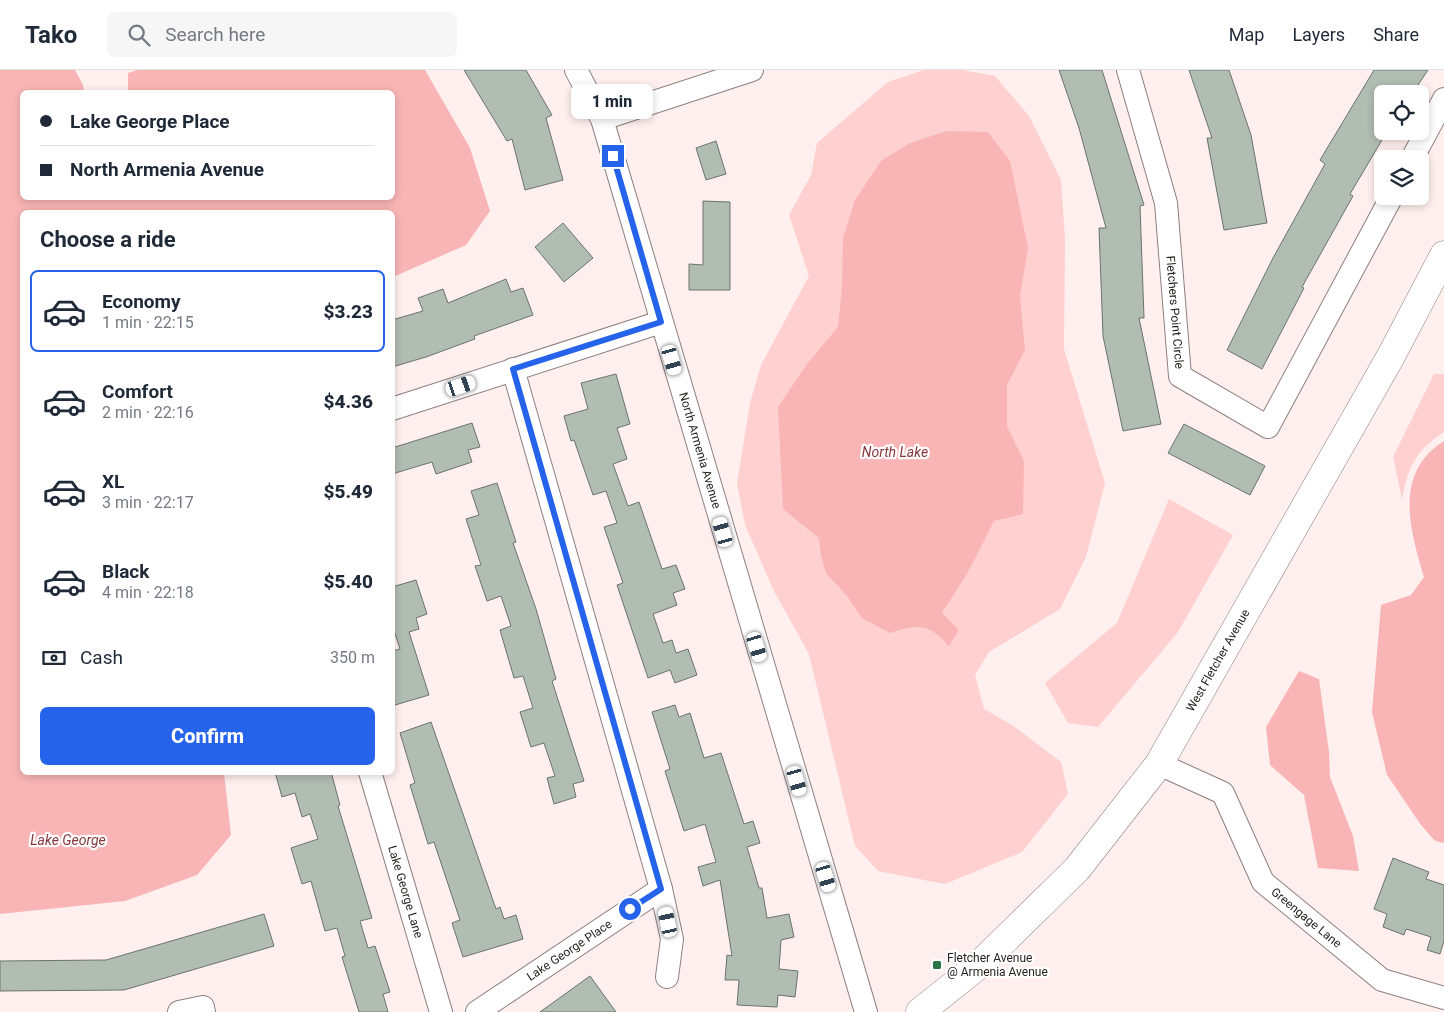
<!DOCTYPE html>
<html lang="en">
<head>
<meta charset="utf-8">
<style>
	:root { --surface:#fff; --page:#f6f6f7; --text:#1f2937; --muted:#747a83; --line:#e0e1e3; --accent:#2563eb }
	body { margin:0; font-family:Roboto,sans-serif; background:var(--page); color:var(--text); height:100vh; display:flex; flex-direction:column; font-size:19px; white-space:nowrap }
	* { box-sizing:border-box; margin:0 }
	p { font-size:16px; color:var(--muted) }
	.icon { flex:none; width:28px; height:28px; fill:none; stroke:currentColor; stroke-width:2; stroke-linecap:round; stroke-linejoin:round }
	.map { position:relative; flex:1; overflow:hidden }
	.sheet { position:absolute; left:20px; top:140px; width:375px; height:565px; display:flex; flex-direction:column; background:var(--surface); border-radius:8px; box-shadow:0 2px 8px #0003 }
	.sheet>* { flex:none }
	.banner { position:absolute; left:20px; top:20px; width:375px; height:110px; border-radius:8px; box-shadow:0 2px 8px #0003; display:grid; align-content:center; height:110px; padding:0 20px; background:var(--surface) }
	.buttons { position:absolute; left:1374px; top:15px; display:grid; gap:10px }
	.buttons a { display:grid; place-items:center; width:55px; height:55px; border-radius:8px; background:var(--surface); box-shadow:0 2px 8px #0003; font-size:25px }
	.end { position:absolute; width:22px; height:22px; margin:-11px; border:6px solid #2563eb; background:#fff; box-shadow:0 0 0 2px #fff }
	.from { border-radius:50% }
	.bubble { position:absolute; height:35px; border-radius:8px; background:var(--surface); box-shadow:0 2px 8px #0003; font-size:16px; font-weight:800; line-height:35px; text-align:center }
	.car { position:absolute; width:15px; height:30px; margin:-15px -8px; border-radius:6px; box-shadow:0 0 4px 1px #0007; background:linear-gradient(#fff 24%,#345 0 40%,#fff 0 76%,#345 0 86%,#fff 0) }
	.banner b { display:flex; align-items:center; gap:18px; height:48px; font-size:19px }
	.banner b+b { border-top:1px solid var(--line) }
	.banner i { width:12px; height:12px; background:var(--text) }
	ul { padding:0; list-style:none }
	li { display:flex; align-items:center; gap:15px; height:82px; margin:0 10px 8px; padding:0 10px; border:2px solid transparent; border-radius:8px }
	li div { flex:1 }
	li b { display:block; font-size:19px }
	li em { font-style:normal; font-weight:800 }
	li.on { border-color:var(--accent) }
	li>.icon { width:45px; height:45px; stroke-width:1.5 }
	h2 { padding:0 20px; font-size:22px; line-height:60px }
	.pay { display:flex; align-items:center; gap:12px; height:55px; padding:0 20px; font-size:19px }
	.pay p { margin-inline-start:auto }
	.button { display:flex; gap:10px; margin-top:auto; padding:10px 20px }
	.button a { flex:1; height:58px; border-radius:8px; background:var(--accent); color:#fff; font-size:20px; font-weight:800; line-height:58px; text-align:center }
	header { display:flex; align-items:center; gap:30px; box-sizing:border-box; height:70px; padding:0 25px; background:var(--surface); border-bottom:1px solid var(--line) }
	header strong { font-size:24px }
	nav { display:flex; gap:28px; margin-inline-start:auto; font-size:18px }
	.search { width:350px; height:45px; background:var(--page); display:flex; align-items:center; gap:12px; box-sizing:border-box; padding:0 18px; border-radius:8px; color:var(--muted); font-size:19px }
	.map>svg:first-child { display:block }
</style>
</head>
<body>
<header>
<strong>Tako</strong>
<div class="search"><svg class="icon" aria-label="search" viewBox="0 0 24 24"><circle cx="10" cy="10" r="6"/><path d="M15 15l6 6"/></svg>Search here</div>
<nav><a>Map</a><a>Layers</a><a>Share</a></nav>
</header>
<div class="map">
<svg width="1444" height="942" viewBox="0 0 1444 942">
	<rect width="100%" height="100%" fill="#ffefee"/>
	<path fill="#fed0cf" d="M924,0H962L995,6L1029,46L1061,110L1065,170L1064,279L1105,413L1086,487L1060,539L989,582L975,605L984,639L1012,655L1061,692L1068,724L1022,782L945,814L878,801L855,776L809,584L774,521L745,455L737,413L750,333L761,295L809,206L789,145L811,105L817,73L888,12Z
		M1434,304H1444V362C1416,380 1408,397 1402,429L1393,387Z
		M1169,429L1233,465L1178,562L1098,657L1068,653L1045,613L1117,553Z"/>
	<path fill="#f9b5b5" d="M0,0H75L83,15L84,22H22V128H392V22H128V3L137,0H425L470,78L490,141L466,175L393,207L392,142H22V702L224,703L231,765L197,805L125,831L0,844Z
		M947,61L988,62L1010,91L1028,178L1020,226L1025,280L1007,315V356L1024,391L1023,444L994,451L968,502L942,543L959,560L949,576C929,553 917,554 890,563L862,548L847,526L826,503L821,486L819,468L783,439L778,337L807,294L838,257L842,216L843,168L855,130L881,91L910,73Z
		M1444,371V773L1435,771L1421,755L1387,705L1372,642L1381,535L1411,525L1424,507C1410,460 1393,403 1444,371Z
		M1299,601L1319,609L1329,682L1330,707L1353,766L1359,801L1318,798L1304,725L1270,695L1266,657Z"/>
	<path fill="#b1bcb3" stroke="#6a746c" d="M464,0H526L552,45L546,48L563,110L525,120L512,69L507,71Z
		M1059,0H1102L1144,135L1140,136L1144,248H1139L1161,354L1123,361L1103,266L1099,158H1106L1079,58Z
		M1189,0H1229L1251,65L1267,153L1224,160L1207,68H1212Z
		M1374,0H1428L1412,24H1382V70L1350,124L1353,126L1302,217L1304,218L1262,299L1227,280L1273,188L1325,94L1320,90Z
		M716,71L726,104L706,110L696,78Z
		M703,131L730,132V220H689V194L703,195Z
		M563,153L593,188L564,212L535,177Z
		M506,209L511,222L523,218L533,245L474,266L475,269L426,287L392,297V250L423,241L418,228L443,219L448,233Z
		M616,304L630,354L617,358L627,389L613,394L628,436L639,432L662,499L676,495L685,519L673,523L677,535L653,544L663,573L672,570L676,583L688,579L697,605L675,613L670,600L648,608L617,515L623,513L604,457L617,453L606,421L593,425L574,370L571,371L564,346L588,339L581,313Z
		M472,353L480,377L468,380L472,392L436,404L432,392L392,404V378Z
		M1184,354L1265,396L1250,425L1168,383Z
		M497,413L516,472L513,473L536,539L556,609L552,611L584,711L573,714L576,727L554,734L547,708L555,706L544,673L531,677L520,642L533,638L523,606L514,608L500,560L511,556L501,526L487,531L475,496L481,495L466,449L479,445L471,421Z
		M416,510L427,544L416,548L419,559L409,562L429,625L395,635L392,626V581L400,579L392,554V517Z
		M675,635L679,647L690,643L704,688L721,683L744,754L753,751L760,773L747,777L759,818H762L767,848L789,844L794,867L781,870L779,899L798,901L795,927L778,925L777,937L737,935L739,910H725L727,885L732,886L720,810L703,816L698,797L716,792L705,754L684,761L665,701L670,699L652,642Z
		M431,652L496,839L500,837L504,849L516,845L523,869L463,887L452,853L460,850L434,772L428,774L410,715L415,713L400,663Z
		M275,702H331L340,735L338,736L372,848L360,851L368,878L375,876L390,922L383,924L388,942H359L342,887L345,886L337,858L325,861L311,811L302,814L291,778L318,769L310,744L302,747L295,723L282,727Z
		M1393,788L1429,802L1426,809L1444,815V871L1440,884L1427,880L1431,867L1406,859L1404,865L1383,857L1387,844L1374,839Z
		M264,844L274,876L124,920L0,921V891L106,890Z
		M590,906L616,942H540Z"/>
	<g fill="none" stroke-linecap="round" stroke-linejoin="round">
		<defs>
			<g id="minor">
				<path id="s1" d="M576,0L602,49L866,942"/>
				<path id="s2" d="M1128,0L1166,133L1180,306L1268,357L1392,126"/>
				<path d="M602,49L752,0"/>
				<path d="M1412,89L1444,29"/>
				<path d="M513,299L661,819L672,869L667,907"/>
				<path d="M392,339L661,252"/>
				<path id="s3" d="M1159,694L1223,723L1263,812L1382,910L1444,928"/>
				<path id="s4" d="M370,702L441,942"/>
				<path d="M179,942L203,937L204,942"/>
				<path id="s5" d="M477,942L661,819"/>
			</g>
			<g id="major">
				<path id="s6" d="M920,942L980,894L1077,799L1159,694L1391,286L1444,185"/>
			</g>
		</defs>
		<use href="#minor" stroke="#8e7f7f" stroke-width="24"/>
		<use href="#major" stroke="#8e7f7f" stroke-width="29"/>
		<use href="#minor" stroke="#fff" stroke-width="22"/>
		<use href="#major" stroke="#fff" stroke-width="28"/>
	</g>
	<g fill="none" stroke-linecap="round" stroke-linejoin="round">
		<path stroke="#2563eb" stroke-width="6" d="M613,86L661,252L513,299L661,819L630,839"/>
	</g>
	<rect fill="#297544" stroke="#fff" stroke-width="2" x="932" y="890" width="10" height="10" rx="2.5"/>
	<g text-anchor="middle" stroke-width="4.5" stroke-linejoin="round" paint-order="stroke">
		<g font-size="12" fill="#282222" stroke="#fff">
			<text dy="4" stroke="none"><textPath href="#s2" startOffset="248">Fletchers Point Circle</textPath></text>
			<text dy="4" stroke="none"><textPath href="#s1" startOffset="401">North Armenia Avenue</textPath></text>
			<text dy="4" stroke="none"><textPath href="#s6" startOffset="465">West Fletcher Avenue</textPath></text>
			<text dy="4" stroke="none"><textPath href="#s4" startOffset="125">Lake George Lane</textPath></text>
			<text dy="4" stroke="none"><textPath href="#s3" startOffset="224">Greengage Lane</textPath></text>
			<text dy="4" stroke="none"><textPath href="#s5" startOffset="111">Lake George Place</textPath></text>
		</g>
		<g font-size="12" fill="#282222" stroke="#fff" text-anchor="start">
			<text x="947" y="892">Fletcher Avenue<tspan x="947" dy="14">@ Armenia Avenue</tspan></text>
		</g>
		<g font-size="14" font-style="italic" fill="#88383d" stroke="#fff">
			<text x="895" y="387">North Lake</text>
			<text x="68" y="775">Lake George</text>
		</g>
	</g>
</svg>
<div class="buttons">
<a><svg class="icon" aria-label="locate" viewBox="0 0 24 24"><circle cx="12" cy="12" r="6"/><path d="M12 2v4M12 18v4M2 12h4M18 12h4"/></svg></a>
<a><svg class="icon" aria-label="layers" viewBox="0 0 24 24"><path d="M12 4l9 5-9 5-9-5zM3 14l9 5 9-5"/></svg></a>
</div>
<i class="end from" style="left:630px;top:839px"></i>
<i class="end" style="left:613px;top:86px"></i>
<div class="bubble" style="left:571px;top:14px;width:82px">1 min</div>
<i class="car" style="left:672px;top:290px;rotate:164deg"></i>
<i class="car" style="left:461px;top:316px;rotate:71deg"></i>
<i class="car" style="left:723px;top:462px;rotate:344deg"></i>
<i class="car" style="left:757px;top:577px;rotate:163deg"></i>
<i class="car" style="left:797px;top:711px;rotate:164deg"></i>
<i class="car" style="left:826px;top:807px;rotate:163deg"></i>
<i class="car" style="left:668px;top:852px;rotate:348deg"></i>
<div class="banner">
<b><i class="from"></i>Lake George Place</b>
<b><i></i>North Armenia Avenue</b>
</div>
<section class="sheet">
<h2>Choose a ride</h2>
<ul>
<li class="on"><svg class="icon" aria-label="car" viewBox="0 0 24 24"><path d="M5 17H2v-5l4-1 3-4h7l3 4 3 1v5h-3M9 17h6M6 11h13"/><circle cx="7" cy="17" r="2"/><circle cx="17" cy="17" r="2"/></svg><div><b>Economy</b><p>1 min · 22:15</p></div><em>$3.23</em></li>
<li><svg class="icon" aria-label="car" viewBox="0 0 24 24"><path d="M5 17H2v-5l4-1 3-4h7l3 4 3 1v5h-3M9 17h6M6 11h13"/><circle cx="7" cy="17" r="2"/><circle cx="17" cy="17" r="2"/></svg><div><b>Comfort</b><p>2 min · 22:16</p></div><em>$4.36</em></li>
<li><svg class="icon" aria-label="car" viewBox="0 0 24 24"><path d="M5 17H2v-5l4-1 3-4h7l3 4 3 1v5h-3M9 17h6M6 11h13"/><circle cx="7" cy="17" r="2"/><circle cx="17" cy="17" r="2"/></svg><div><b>XL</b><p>3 min · 22:17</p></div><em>$5.49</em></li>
<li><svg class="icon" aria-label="car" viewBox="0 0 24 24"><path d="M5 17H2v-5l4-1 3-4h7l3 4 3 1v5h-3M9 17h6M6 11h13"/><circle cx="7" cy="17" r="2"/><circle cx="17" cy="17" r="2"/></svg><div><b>Black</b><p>4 min · 22:18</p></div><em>$5.40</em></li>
</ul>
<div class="pay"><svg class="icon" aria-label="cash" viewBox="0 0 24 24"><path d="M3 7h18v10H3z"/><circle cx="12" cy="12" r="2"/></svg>Cash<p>350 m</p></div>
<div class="button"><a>Confirm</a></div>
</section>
</div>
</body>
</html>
